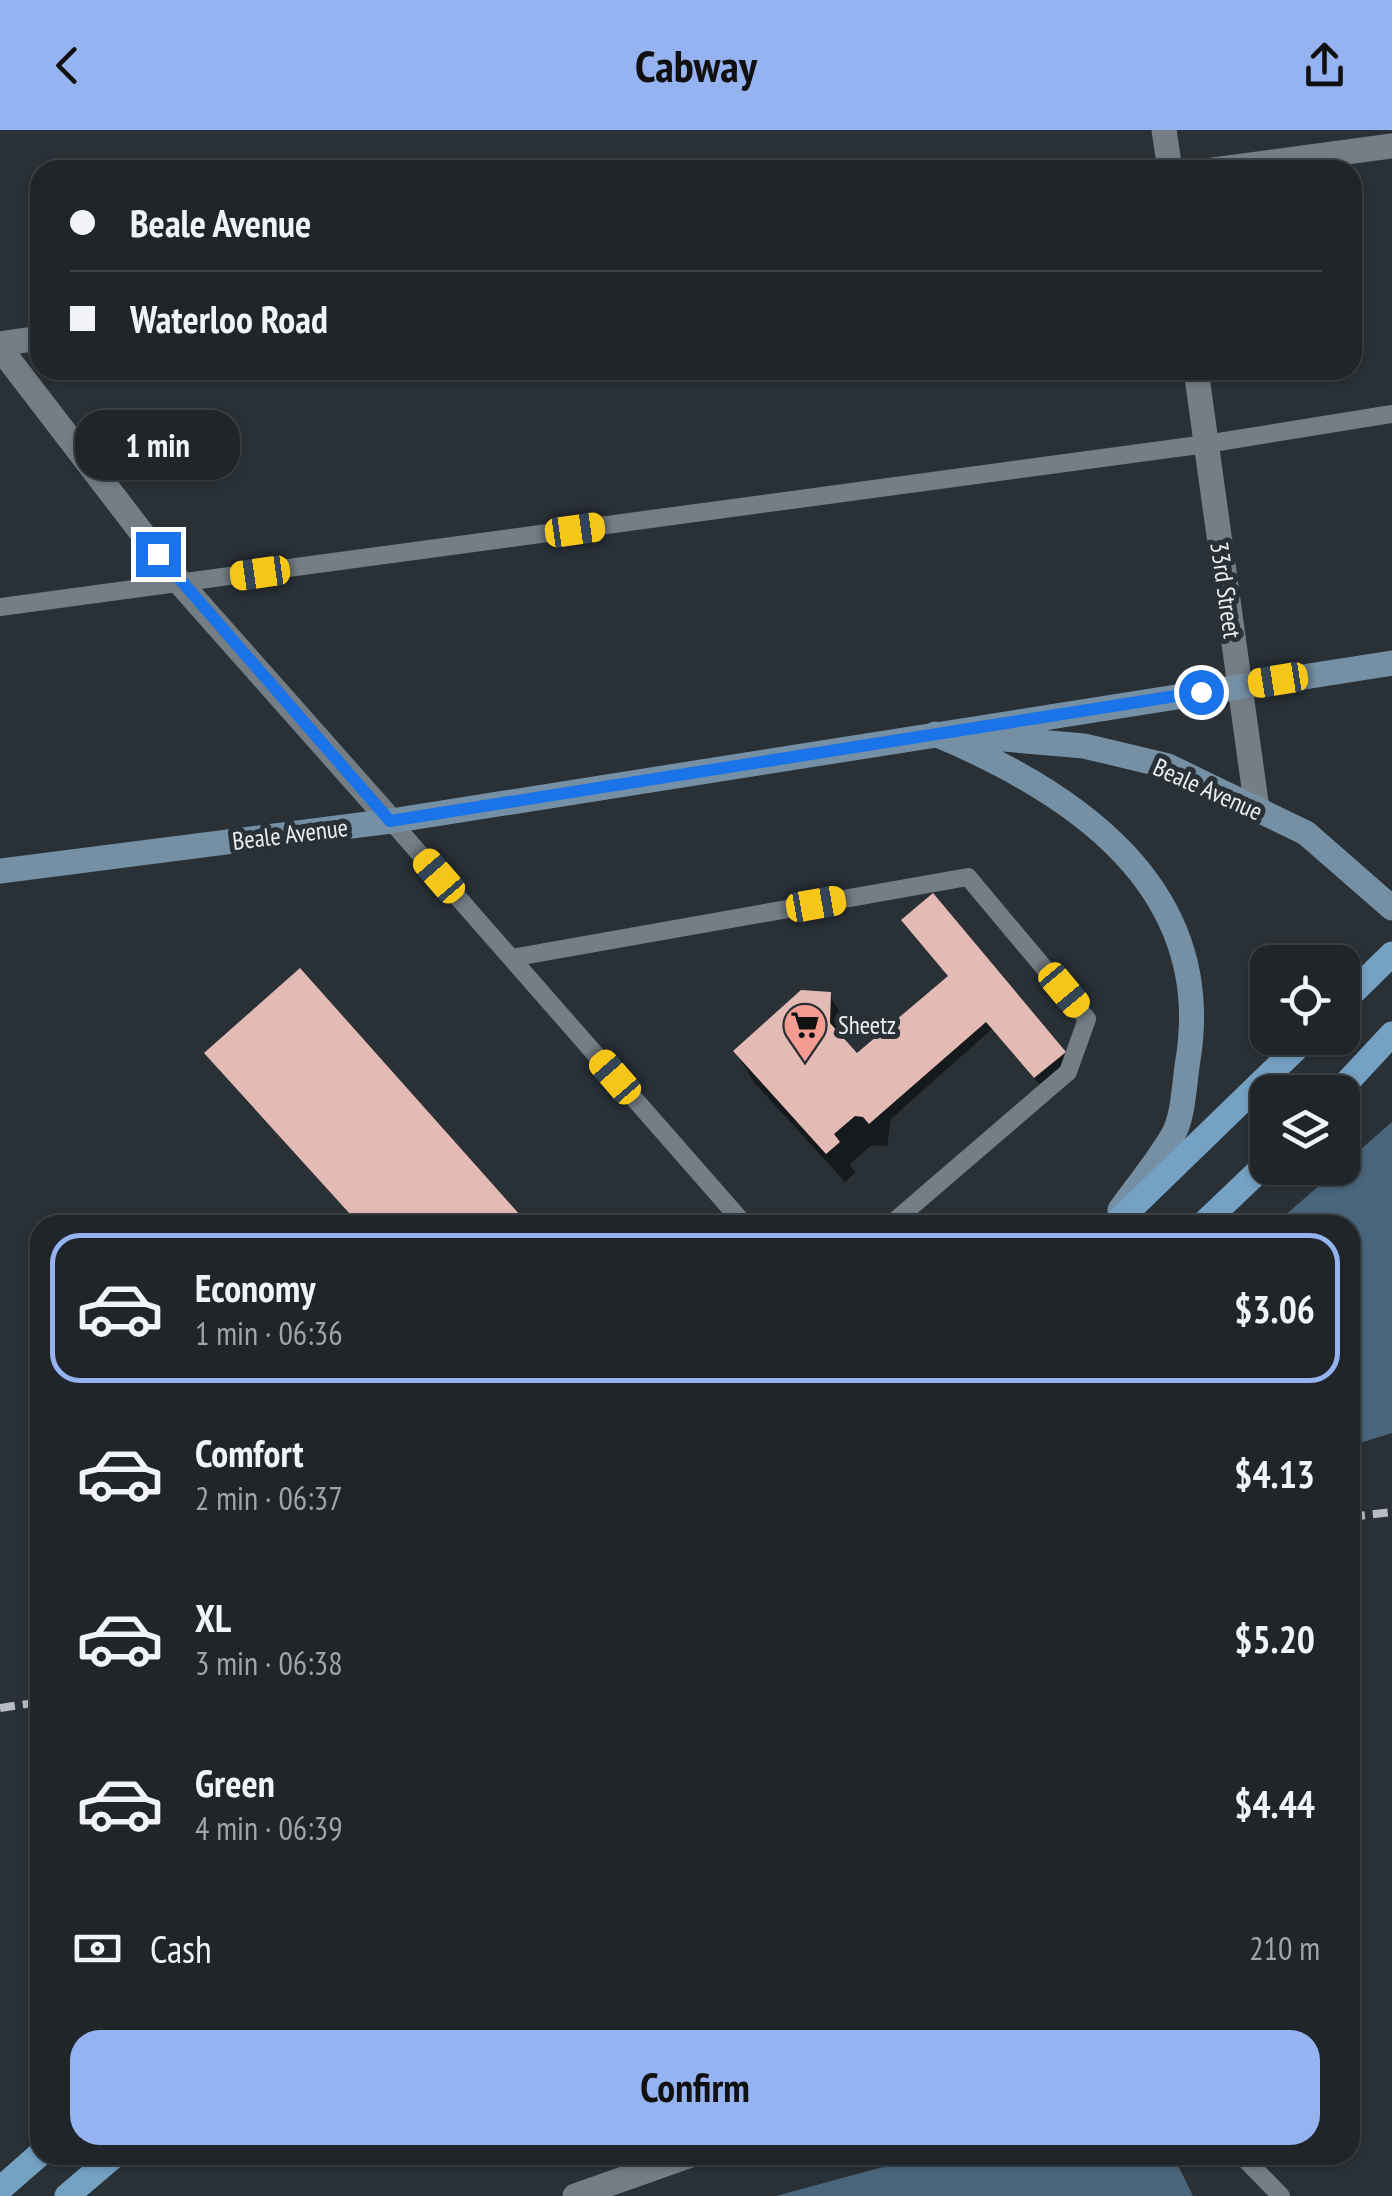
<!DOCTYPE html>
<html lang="en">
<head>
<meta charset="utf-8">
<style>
	:root { --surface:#1f2529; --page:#2c3135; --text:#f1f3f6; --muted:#a1a5a8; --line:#3c4246; --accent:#95b2f1 }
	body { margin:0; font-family:"PT Sans Narrow",sans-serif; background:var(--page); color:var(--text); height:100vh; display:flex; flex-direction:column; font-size:38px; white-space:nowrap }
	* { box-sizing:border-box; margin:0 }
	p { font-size:32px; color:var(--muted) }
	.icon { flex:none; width:55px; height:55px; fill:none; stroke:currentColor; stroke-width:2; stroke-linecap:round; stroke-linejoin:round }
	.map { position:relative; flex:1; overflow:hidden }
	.side { position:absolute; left:30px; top:1085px; width:1330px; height:950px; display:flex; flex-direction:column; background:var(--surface); border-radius:30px; box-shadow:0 2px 8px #0004,0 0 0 2px var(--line) }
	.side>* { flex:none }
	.guide { position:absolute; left:30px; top:30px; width:1332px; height:220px; border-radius:30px; box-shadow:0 2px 8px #0004,0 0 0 2px var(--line); display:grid; align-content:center; height:220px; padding:0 40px; background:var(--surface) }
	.controls { position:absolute; left:1250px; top:815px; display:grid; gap:20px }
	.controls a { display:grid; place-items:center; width:110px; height:110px; border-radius:20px; background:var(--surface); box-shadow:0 2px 8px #0004,0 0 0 2px var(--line); font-size:50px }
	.end { position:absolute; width:45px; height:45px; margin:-22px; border:12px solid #1a73e8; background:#fff; box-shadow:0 0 0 5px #fff }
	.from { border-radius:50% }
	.bubble { position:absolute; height:70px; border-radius:30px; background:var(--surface); box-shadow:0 2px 8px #0004,0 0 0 2px var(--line); font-size:32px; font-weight:600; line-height:70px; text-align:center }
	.car { position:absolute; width:30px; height:60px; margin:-30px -15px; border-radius:12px; box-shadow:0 0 8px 2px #0007; background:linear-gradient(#f5c518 24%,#345 0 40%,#f5c518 0 76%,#345 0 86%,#f5c518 0) }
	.guide b { display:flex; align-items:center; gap:35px; height:95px; font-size:38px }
	.guide b+b { border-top:2px solid var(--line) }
	.guide i { width:25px; height:25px; background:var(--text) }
	ul { padding:18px 0 0; list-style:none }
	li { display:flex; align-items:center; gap:30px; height:150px; margin:0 20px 15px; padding:0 20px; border:5px solid transparent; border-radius:30px }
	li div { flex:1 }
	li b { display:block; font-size:38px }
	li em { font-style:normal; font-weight:600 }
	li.selected { border-color:var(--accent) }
	li>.icon { width:90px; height:90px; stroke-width:1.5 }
	.pay { display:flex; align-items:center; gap:25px; height:110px; padding:0 40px; font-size:38px }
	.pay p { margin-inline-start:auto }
	.cta { display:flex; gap:20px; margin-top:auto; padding:20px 40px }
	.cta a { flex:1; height:115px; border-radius:30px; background:var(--accent); color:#111; font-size:40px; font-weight:600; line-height:115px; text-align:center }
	header { display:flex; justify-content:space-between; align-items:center; height:130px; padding:0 40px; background:var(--accent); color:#111; font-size:45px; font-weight:600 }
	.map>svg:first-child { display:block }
</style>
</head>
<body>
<header><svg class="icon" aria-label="back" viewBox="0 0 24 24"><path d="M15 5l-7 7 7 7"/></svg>Cabway<svg class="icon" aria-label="share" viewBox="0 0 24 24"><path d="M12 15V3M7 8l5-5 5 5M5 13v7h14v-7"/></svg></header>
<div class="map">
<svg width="1392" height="2066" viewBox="0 0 1392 2066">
	<rect width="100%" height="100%" fill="#293137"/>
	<path fill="#4a667c" d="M1392,992V1303L1350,1316V1095H1274Z
		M927,2025H1173L1193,2066H776Z"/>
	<path fill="#0007" d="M950,848L1064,923L1069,932L1041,956L992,899L891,989L887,1016L872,1015L850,1034L855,1043L845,1052L753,951L736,922L829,864L847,894L846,915L856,927Z"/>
	<path fill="#e4bab5" d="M933,763L1066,922L1034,948L986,892L869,994L863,987L855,986L834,1004L840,1012L826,1024L733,921L801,860L831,862L830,893L857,923L948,846L901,790Z
		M300,838L529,1095H360L204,923Z"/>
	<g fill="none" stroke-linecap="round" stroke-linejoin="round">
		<path stroke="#757e85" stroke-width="18" d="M0,477L1206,314L1392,284
			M391,691L745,1095
			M511,828L968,747L1087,889L1068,942L890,1095
			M1241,2025L1281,2066"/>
		<path stroke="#757e85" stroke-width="25" d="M1164,0L1170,40
			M0,218L181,454L391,691
			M1196,240L1257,679
			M575,2066L691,2025"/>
		<path stroke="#757e85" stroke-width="25" d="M1213,40L1392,16
			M0,214L40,208"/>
		<path stroke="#7590a4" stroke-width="25" d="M935,604C1074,662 1216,757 1188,930C1184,953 1184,985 1173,1005C1158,1031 1137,1056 1120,1080
			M980,607L1084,616L1168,636L1306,703L1392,778
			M0,741L391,691L1392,533"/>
		<path stroke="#75a1c3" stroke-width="25" d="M1342,873L1392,824
			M1338,962L1392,904
			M1114,1095L1307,908
			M1202,1095L1268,1032
			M0,2059L40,2024
			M67,2066L115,2025"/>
		<path stroke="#b7bdc2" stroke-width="8" stroke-dasharray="15 8" stroke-linecap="butt" d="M1350,1387L1392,1382
			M0,1578L40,1572"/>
	</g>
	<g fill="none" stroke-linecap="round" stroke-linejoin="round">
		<path stroke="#1a73e8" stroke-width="12" d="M158,424L390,691L1201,562"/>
	</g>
	<defs>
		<symbol id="supermarket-pin" viewBox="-11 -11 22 30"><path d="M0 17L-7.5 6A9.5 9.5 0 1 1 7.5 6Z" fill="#f59c92" stroke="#293137"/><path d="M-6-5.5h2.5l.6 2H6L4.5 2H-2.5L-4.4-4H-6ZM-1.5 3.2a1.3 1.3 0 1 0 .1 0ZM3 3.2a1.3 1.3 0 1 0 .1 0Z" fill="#111"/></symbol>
	</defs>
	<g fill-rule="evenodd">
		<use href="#supermarket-pin" x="780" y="870" width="50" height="68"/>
	</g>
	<g text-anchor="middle" stroke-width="10" stroke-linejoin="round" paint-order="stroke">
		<g font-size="25" fill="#eaeff3" stroke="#293137">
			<text transform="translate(1226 460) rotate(82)" y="9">33rd Street</text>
			<text transform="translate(1208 659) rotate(24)" y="9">Beale Avenue</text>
			<text transform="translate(290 704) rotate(-7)" y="9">Beale Avenue</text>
		</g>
		<g font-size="25" fill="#eaeff3" stroke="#293137" text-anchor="start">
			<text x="838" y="904">Sheetz</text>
		</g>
	</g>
</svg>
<div class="controls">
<a><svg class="icon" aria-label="locate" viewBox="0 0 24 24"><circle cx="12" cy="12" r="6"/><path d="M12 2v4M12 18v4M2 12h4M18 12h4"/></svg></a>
<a><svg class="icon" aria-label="layers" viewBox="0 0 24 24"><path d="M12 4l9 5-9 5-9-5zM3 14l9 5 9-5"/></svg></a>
</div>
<i class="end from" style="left:1201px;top:562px"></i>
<i class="end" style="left:158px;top:424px"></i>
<div class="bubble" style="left:75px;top:280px;width:165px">1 min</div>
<i class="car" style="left:575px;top:400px;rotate:82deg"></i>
<i class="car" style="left:260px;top:443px;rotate:262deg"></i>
<i class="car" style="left:1278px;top:550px;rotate:261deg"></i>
<i class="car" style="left:439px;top:746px;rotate:319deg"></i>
<i class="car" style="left:816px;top:774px;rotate:80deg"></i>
<i class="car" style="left:1064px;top:860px;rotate:140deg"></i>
<i class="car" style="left:615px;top:947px;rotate:319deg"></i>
<div class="guide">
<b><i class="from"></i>Beale Avenue</b>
<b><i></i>Waterloo Road</b>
</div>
<section class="side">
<ul>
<li class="selected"><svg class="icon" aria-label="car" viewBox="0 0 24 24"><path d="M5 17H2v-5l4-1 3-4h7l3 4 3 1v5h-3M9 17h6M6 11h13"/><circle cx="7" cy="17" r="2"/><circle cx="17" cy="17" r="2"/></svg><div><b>Economy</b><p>1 min · 06:36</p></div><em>$3.06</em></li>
<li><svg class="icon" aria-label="car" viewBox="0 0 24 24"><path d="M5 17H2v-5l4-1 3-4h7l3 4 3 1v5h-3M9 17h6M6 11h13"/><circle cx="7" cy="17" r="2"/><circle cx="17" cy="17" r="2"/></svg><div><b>Comfort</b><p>2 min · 06:37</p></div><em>$4.13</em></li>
<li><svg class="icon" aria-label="car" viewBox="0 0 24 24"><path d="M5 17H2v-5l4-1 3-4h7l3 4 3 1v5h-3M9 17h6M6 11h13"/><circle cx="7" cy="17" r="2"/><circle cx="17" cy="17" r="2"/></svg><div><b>XL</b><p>3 min · 06:38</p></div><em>$5.20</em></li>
<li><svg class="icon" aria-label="car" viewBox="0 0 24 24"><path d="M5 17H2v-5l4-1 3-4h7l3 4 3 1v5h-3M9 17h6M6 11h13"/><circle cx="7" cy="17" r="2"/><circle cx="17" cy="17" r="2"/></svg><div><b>Green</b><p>4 min · 06:39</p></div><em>$4.44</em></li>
</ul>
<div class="pay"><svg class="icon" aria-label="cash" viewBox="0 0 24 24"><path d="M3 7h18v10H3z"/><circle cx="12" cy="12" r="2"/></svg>Cash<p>210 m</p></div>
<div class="cta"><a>Confirm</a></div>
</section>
</div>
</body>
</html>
